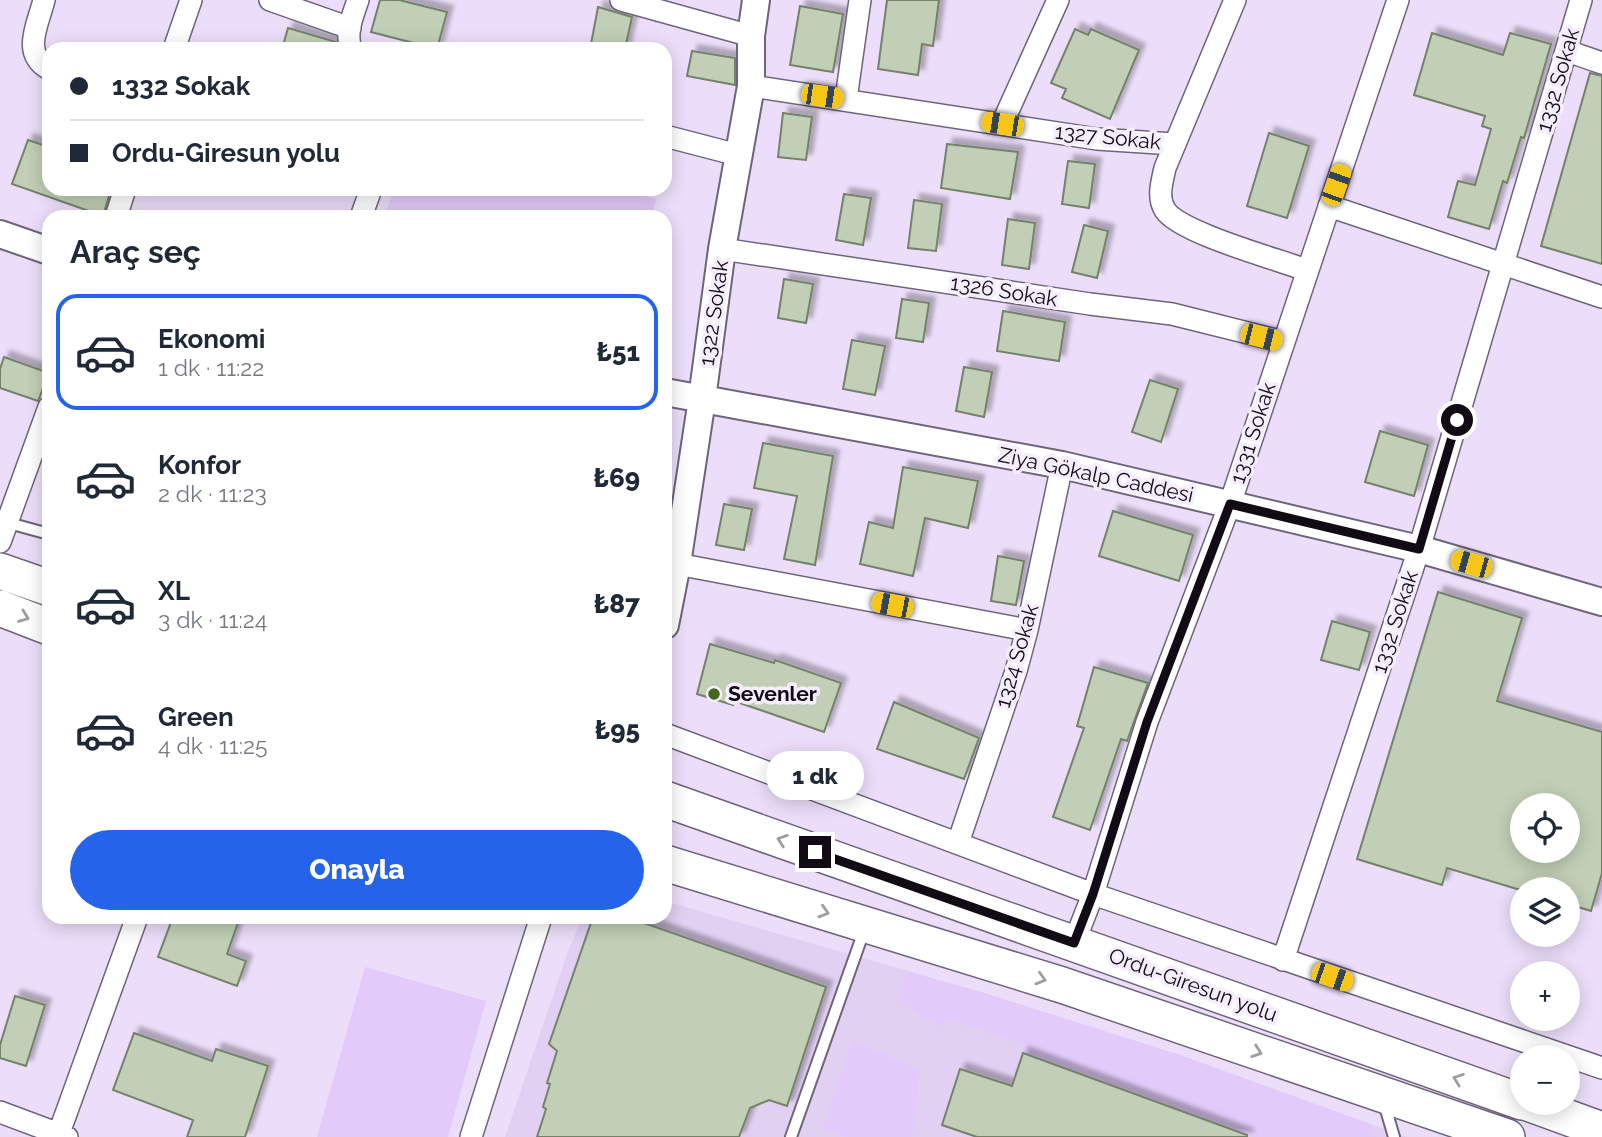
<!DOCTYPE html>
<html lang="tr">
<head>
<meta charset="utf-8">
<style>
	:root { --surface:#fff; --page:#f2f2f3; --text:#1f2937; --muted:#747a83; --line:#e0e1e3; --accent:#2563eb }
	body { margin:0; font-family:Raleway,sans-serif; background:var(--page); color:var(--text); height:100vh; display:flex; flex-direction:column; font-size:26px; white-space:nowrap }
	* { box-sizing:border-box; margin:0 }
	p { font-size:23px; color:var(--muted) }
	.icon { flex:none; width:38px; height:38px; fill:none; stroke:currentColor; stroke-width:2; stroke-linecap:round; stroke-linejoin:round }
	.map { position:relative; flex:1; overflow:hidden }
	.sheet { position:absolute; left:42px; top:210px; width:630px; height:714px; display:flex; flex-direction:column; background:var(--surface); border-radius:21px; box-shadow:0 4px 18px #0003 }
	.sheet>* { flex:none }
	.banner { position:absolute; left:42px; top:42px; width:630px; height:154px; border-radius:21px; box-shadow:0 4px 18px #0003; display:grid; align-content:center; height:154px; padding:0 28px; background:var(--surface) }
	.buttons { position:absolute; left:1510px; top:793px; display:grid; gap:14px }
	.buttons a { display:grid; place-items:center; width:70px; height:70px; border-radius:50%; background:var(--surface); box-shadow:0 4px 18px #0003; font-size:35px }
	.end { position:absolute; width:32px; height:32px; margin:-16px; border:9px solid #100b14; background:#fff; box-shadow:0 0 0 4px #fff }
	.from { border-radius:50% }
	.bubble { position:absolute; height:49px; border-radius:24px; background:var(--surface); box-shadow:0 4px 18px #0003; font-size:23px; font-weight:800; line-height:49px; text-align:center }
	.car { position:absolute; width:21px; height:42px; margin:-21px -10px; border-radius:9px; box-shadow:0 0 5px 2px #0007; background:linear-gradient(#f5c518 24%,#345 0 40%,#f5c518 0 76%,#345 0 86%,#f5c518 0) }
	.banner b { display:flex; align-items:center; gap:24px; height:66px; font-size:26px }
	.banner b+b { border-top:2px solid var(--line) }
	.banner i { width:18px; height:18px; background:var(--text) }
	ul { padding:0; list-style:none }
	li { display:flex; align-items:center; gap:21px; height:116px; margin:0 14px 10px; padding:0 14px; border:4px solid transparent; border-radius:21px }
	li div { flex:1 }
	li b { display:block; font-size:26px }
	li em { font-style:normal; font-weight:800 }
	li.selected { border-color:var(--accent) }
	li>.icon { width:63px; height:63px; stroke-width:1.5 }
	h2 { padding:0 28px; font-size:32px; line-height:84px }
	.button { display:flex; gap:14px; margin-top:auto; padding:14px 28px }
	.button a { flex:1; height:80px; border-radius:42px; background:var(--accent); color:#fff; font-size:28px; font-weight:800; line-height:80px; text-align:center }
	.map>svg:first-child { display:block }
</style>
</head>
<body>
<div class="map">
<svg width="1602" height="1137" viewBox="0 0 1602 1137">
	<defs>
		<filter id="shadow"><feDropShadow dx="6" dy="-6" stdDeviation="2" flood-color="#0004"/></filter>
	</defs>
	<rect width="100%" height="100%" fill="#ecdefa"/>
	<path fill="#e1d0f2" d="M665,901L981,992L1180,1055L1407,1137H505L567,954L582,917H665Z"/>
	<path fill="#e2cbfa" d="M394,189H622L656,199L652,217H384Z
		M365,967L486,1001L448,1137H317Z
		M907,972L981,992L1180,1055L1369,1124L1377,1137H1253L1023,1053L1024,1045L946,1019L942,1027L925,1019L898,999Z
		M852,1041L919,1069L916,1120L912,1137H847L823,1129Z"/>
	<path fill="#c0cfb5" stroke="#74826a" stroke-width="2" fill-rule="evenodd" filter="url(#shadow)" d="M380,0H399L447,12L437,49L371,32Z
		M887,0H939L933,46L922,44L918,75L878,69Z
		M800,6L843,14L833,72L790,65Z
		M598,7L632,17L625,49L591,44Z
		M288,28L336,42L337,49H282Z
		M1075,29L1088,35L1091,29L1139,50L1110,119L1062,98L1066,89L1051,83Z
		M1432,33L1503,55L1510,33L1551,44L1524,138L1521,137L1507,183L1503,181L1489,229L1448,217L1458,181L1475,185L1491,129L1482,126L1485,116L1414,95Z
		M692,51L735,58V85L687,76Z
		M1590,73L1602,76V264L1541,246Z
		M783,113L812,117L806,160L778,157Z
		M1269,133L1309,146L1287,218L1247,206Z
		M28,140L49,147V189H111L103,216L12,184Z
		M947,144L1018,152L1010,199L941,188Z
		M1068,161L1095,164L1089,208L1062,204Z
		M844,194L871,198L863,245L836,240Z
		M914,200L942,204L936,251L908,248Z
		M1008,219L1035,223L1029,269L1002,265Z
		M1084,225L1108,231L1097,278L1072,272Z
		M784,279L813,284L806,323L778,318Z
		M902,299L929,303L923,342L896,338Z
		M1003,311L1065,322L1059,361L997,351Z
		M852,340L885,346L875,395L843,389Z
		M4,357L49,373L38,401L0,388V369Z
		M964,367L992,372L984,417L956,411Z
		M1150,380L1178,389L1161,442L1132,432Z
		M1380,431L1428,445L1414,496L1365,482Z
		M763,443L833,456L815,565L784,559L797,496L754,488Z
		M903,467L978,481L968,528L925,518L913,576L860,564L869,522L893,528Z
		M724,504L752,509L744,550L716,545Z
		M1113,511L1193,535L1179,581L1099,556Z
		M998,556L1024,561L1016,605L991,601Z
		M1438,592L1522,618L1497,701L1602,732V873L1591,911L1568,904V889H1517L1447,868L1442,885L1357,859ZM1522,805H1568V850H1522Z
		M1332,621L1370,632L1359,670L1321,660Z
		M710,644L774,663L775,660L841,683L824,732L734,701L733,705L697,694Z
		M1094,667L1148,683L1127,741L1121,739L1090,830L1053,817L1084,728L1077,726Z
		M894,702L979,738L964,779L877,749Z
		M173,917H240L227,954L246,961L237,986L158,957Z
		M593,917H627L826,987L787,1106L769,1100L750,1108L739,1137H537L546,1109L543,1107L550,1084L547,1083L557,1051L549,1044Z
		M15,996L45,1005L26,1066L0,1058V1045Z
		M134,1033L212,1061L216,1049L268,1066L245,1137H187L193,1120L113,1090Z
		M1023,1053L1247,1135V1137H977L942,1125L960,1069L1012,1086Z"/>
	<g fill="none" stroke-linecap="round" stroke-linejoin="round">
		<defs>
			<path id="service" d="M5,522L49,534
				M1384,1103L1394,1137
				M791,1137L865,928"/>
			<path id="minor" d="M44,0C38,25 21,53 49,69
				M270,0L350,28
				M621,0L751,36
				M1235,0L1165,168C1162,182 1157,197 1165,210C1180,233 1277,259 1306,270
				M174,49L191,0
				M351,49C345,33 353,15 358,0
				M1567,51L1602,63
				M751,86L1097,139L1174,144
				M846,99L860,0
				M1002,124L1058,0
				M665,136L738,155
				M1329,206L1602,297
				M116,217L125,189
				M361,217L371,189
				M722,249L1090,304L1172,314L1284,342
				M0,542L49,407
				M677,564L1027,630
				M665,734L1093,894L1602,1068
				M958,843L1016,671L1027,630L1062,465
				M1074,943L1093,894L1147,722L1230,504L1398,0
				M1283,960L1419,549L1581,0
				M0,1112L67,1137
				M59,1133L137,917
				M471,1137L541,917"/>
			<path id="tertiary" d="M0,234L49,251
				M665,392L1062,465L1419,549L1602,602
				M665,625L677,564L702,399L722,249L751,86V36L756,0"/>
			<path id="trunk" d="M0,571L49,588
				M0,608L49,627
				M665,799L1522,1102
				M665,863L1062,985L1507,1137
				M1525,1102L1602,1130"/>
		</defs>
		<use href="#service" stroke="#6f647b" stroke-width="14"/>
		<use href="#minor" stroke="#6f647b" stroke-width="24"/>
		<use href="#tertiary" stroke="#6f647b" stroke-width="30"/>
		<use href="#trunk" stroke="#6f647b" stroke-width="38"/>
		<use href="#service" stroke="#fff" stroke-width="10"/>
		<use href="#minor" stroke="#fff" stroke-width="21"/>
		<use href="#tertiary" stroke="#fff" stroke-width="26"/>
		<use href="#trunk" stroke="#fff" stroke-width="35"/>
	</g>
	<defs><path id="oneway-chevron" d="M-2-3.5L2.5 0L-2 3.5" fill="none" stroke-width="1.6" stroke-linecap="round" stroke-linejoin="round" transform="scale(1.75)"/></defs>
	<g stroke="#9f9da1">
		<use href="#oneway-chevron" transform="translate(24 617) rotate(21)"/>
		<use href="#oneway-chevron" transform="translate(782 840) rotate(-161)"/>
		<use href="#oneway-chevron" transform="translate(824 912) rotate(17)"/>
		<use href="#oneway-chevron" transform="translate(1041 979) rotate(17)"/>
		<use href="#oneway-chevron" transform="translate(1257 1052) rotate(19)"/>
		<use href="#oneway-chevron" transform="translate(1458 1079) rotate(-160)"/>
	</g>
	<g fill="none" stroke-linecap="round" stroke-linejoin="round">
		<path stroke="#100b14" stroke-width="9" d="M815,852L1074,943L1093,894L1147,722L1230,504L1419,549L1457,420"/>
	</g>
	<circle fill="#42671f" stroke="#f6eeff" stroke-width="2.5" cx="714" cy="694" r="7"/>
	<g text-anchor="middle" stroke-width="7" stroke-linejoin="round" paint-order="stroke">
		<g font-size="21" fill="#100b14" stroke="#f6eeff">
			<text transform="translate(1558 80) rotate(-74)" y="7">1332 Sokak</text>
			<text transform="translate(1108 137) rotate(6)" y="7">1327 Sokak</text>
			<text transform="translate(1004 291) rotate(9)" y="7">1326 Sokak</text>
			<text transform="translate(714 313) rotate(-82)" y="7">1322 Sokak</text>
			<text transform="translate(1253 433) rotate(-72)" y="7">1331 Sokak</text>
			<text transform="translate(1096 475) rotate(12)" y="7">Ziya Gökalp Caddesi</text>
			<text transform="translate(1395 622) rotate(-72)" y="7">1332 Sokak</text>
			<text transform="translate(1017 656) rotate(-74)" y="7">1324 Sokak</text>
			<text transform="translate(1193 985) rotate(20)" y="7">Ordu-Giresun yolu</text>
		</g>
		<g font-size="21" font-weight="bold" fill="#100b14" stroke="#f6eeff" text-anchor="start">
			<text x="728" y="701">Sevenler</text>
		</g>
	</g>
</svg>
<div class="buttons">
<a><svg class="icon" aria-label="locate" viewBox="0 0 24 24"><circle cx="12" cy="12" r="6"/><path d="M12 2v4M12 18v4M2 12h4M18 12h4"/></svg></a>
<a><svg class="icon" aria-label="layers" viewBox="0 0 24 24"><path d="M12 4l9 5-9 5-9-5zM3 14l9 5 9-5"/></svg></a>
<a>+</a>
<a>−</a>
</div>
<i class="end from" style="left:1457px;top:420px"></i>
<i class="end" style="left:815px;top:852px"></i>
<div class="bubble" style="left:766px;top:751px;width:98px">1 dk</div>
<i class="car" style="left:822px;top:96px;rotate:98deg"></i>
<i class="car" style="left:1002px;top:124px;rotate:279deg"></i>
<i class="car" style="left:1336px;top:185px;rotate:20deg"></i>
<i class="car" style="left:1261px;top:337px;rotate:104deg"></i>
<i class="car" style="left:1471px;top:564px;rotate:286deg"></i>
<i class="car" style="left:892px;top:605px;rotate:281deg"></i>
<i class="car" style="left:1332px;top:977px;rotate:109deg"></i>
<div class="banner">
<b><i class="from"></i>1332 Sokak</b>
<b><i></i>Ordu-Giresun yolu</b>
</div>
<section class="sheet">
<h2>Araç seç</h2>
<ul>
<li class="selected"><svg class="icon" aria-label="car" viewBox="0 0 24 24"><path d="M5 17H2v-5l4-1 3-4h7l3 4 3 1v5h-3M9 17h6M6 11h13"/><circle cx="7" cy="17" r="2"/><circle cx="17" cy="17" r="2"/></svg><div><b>Ekonomi</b><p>1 dk · 11:22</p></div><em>₺51</em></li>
<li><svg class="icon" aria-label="car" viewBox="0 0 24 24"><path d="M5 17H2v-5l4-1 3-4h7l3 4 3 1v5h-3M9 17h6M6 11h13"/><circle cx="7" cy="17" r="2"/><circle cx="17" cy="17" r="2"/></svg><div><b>Konfor</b><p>2 dk · 11:23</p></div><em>₺69</em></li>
<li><svg class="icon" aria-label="car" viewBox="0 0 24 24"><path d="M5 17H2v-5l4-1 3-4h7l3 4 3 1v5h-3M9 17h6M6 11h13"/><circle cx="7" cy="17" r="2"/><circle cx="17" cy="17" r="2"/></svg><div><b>XL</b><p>3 dk · 11:24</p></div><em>₺87</em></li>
<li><svg class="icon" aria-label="car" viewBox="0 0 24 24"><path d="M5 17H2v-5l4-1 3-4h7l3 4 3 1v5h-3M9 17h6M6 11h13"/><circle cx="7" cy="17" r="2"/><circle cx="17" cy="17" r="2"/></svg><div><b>Green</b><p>4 dk · 11:25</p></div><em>₺95</em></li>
</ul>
<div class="button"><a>Onayla</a></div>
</section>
</div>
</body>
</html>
